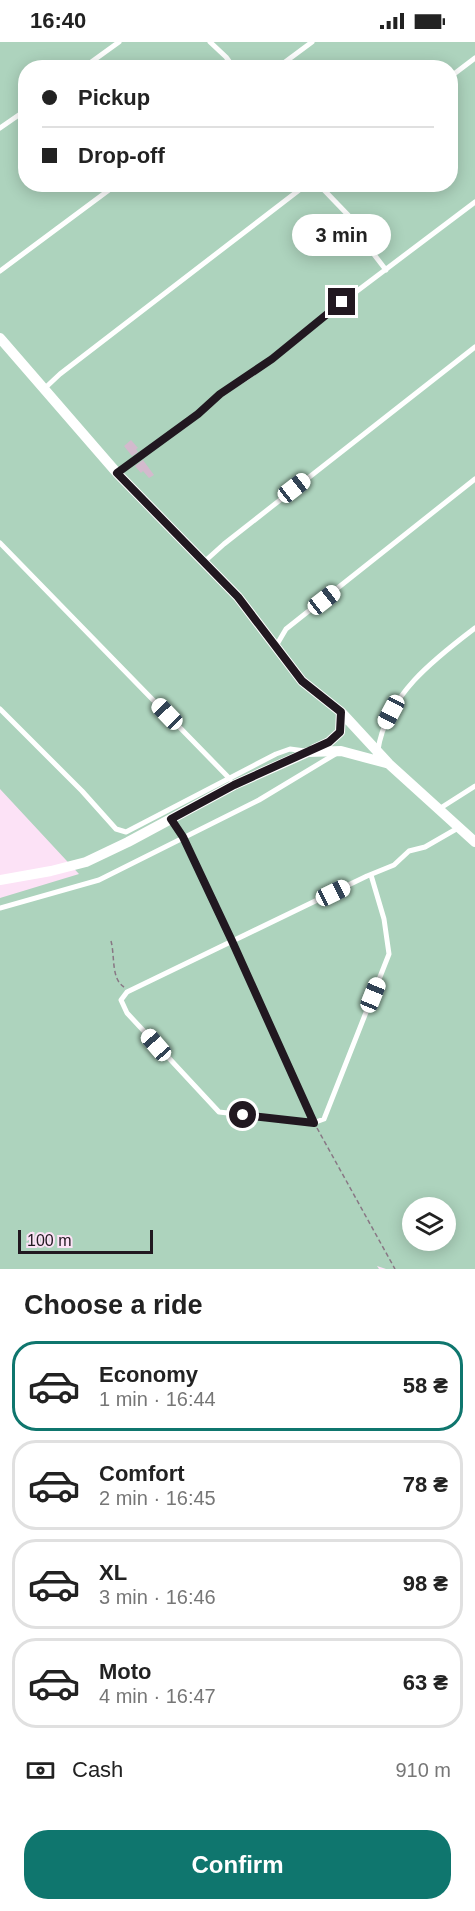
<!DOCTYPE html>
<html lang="en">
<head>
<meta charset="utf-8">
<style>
	:root { --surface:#fff; --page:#f6f6f6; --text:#222; --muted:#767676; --line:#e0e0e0; --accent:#0f766e }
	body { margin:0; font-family:Arial,sans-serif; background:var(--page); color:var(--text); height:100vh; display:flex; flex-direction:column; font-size:22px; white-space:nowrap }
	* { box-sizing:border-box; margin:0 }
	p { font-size:20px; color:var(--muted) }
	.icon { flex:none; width:33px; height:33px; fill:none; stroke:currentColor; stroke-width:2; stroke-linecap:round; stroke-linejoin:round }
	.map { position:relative; height:1227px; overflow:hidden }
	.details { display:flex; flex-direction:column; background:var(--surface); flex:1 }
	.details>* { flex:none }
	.top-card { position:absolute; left:18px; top:18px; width:440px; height:132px; border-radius:24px; box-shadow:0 3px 15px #0003; display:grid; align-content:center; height:132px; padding:0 24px; background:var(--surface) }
	.buttons { position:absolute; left:402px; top:1155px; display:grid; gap:12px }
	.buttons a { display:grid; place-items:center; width:54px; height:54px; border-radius:50%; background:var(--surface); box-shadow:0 3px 15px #0003; font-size:30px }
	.scale { position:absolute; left:18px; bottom:15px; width:135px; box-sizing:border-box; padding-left:6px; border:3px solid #211820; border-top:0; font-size:16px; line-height:21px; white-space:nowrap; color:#211820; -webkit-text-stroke:4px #fce2f6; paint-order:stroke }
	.end { position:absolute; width:27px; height:27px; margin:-14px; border:8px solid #211820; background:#fff; box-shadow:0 0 0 3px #fff }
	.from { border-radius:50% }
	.bubble { position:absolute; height:42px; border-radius:21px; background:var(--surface); box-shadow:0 3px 15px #0003; font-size:20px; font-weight:800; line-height:42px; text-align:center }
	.car { position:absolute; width:18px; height:36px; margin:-18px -9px; border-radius:8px; box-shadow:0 0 4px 2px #0007; background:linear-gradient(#fff 24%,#345 0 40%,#fff 0 76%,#345 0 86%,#fff 0) }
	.top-card b { display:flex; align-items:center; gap:21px; height:57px; font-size:22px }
	.top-card b+b { border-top:2px solid var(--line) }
	.top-card i { width:15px; height:15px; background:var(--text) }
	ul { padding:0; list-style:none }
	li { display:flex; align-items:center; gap:18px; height:90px; margin:0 12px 9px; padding:0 12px; border:3px solid var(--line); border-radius:24px }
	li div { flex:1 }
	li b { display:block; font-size:22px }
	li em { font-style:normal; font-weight:800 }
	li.on { border-color:var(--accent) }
	li>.icon { width:54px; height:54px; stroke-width:1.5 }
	h2 { padding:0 24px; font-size:27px; line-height:72px }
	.pay { display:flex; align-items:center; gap:15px; height:66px; padding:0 24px; font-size:22px }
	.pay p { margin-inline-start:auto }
	.primary-button { display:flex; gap:12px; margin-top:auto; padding:12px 24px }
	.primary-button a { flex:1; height:69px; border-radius:24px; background:var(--accent); color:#fff; font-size:24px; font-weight:800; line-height:69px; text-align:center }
	.status { display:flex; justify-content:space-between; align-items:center; height:42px; padding:0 30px; background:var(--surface); direction:ltr }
	.status svg { height:16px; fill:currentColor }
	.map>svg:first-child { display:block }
</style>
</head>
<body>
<div class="status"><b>16:40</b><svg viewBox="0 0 49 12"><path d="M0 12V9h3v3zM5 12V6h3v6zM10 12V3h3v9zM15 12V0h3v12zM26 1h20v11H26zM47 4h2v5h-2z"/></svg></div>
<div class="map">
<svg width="475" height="1227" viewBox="0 0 475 1227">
	<rect width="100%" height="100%" fill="#fce2f6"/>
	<path fill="#add3bd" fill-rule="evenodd" d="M0,0H475V1227H386L377,1224L379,1227H0V856L79,832L0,747ZM26,26H450V142H26ZM412,1166H446V1198H412Z"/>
	<path fill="#d3bacd" d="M131,398L138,406L136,407L138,410L132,414L124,404Z
		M143,418L154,433L149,436L143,429L141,431L135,424Z"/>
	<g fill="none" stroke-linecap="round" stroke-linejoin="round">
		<path stroke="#887784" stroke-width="1.5" stroke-dasharray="4.5 3" stroke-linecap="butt" d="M111,899C115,914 111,937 124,945
			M317,1086L395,1227"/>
		<path stroke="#fff" stroke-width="5" d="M210,0L226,15L234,26
			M83,26L119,0
			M277,26L312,0
			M450,35L475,16
			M0,86L26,68
			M322,142L324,148L349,174L369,206L386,228
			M0,229L117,142
			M44,347L60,332L307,142
			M118,431L198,371L220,352L248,335L272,317L328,271L475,160
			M0,501L230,737
			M204,520L224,502L475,305
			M276,604L286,587L475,437
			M0,667L82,749L116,787L126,790L276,712L290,707L305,709
			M378,708C386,654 434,617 475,586
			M439,767L475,744
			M170,777L183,795L232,899L313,1081
			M371,833L384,877L389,912L324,1077L313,1081L219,1070L127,971L121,958L127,950L367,834L394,823L409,809L425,805L458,786
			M0,866L99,838L259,758L337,711"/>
		<path stroke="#fff" stroke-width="10" d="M0,296L117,431L238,555L302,639L341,670L389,722L475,800
			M314,707L329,700L340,690L341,670
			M0,838L51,829L86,820L128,800L234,743L308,710L341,709L386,721"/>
	</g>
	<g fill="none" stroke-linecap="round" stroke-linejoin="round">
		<path stroke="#211820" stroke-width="8" d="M243,1073L314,1081L232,899L183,795L171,777L234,743L329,700L340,690L341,670L302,639L238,555L117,431L198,372L220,352L272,317L342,260"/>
	</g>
</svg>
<div class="buttons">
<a><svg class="icon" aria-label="layers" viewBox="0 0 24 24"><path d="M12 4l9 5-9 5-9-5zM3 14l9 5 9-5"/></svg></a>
</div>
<div class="scale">100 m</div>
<i class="end from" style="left:243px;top:1073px"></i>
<i class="end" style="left:342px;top:260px"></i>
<div class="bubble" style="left:292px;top:172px;width:99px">3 min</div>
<i class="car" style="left:294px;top:446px;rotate:52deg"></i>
<i class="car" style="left:324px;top:558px;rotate:52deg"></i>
<i class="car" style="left:391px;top:670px;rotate:208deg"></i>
<i class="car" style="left:167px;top:672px;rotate:316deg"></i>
<i class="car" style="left:333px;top:851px;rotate:64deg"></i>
<i class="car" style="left:373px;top:953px;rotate:22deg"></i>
<i class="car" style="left:156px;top:1003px;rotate:319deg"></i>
<div class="top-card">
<b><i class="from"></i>Pickup</b>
<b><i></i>Drop-off</b>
</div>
</div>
<section class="details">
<h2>Choose a ride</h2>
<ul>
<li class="on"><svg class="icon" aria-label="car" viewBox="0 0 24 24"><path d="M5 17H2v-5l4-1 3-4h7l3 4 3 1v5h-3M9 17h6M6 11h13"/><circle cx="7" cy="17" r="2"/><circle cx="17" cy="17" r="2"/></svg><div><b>Economy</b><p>1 min · 16:44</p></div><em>58 ₴</em></li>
<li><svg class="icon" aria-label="car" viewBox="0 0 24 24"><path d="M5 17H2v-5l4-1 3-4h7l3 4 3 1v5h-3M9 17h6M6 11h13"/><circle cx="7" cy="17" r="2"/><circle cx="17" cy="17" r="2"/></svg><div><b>Comfort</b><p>2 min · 16:45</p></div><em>78 ₴</em></li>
<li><svg class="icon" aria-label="car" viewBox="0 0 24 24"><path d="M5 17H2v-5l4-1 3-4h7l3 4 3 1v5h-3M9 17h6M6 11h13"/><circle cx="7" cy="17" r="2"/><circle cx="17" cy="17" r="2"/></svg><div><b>XL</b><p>3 min · 16:46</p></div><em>98 ₴</em></li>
<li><svg class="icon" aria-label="car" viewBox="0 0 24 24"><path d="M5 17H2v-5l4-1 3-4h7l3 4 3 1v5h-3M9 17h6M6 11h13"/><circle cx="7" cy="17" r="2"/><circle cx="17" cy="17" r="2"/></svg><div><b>Moto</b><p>4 min · 16:47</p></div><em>63 ₴</em></li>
</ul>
<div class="pay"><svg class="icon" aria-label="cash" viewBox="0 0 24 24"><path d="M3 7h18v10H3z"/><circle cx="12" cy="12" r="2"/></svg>Cash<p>910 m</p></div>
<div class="primary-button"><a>Confirm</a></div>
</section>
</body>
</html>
